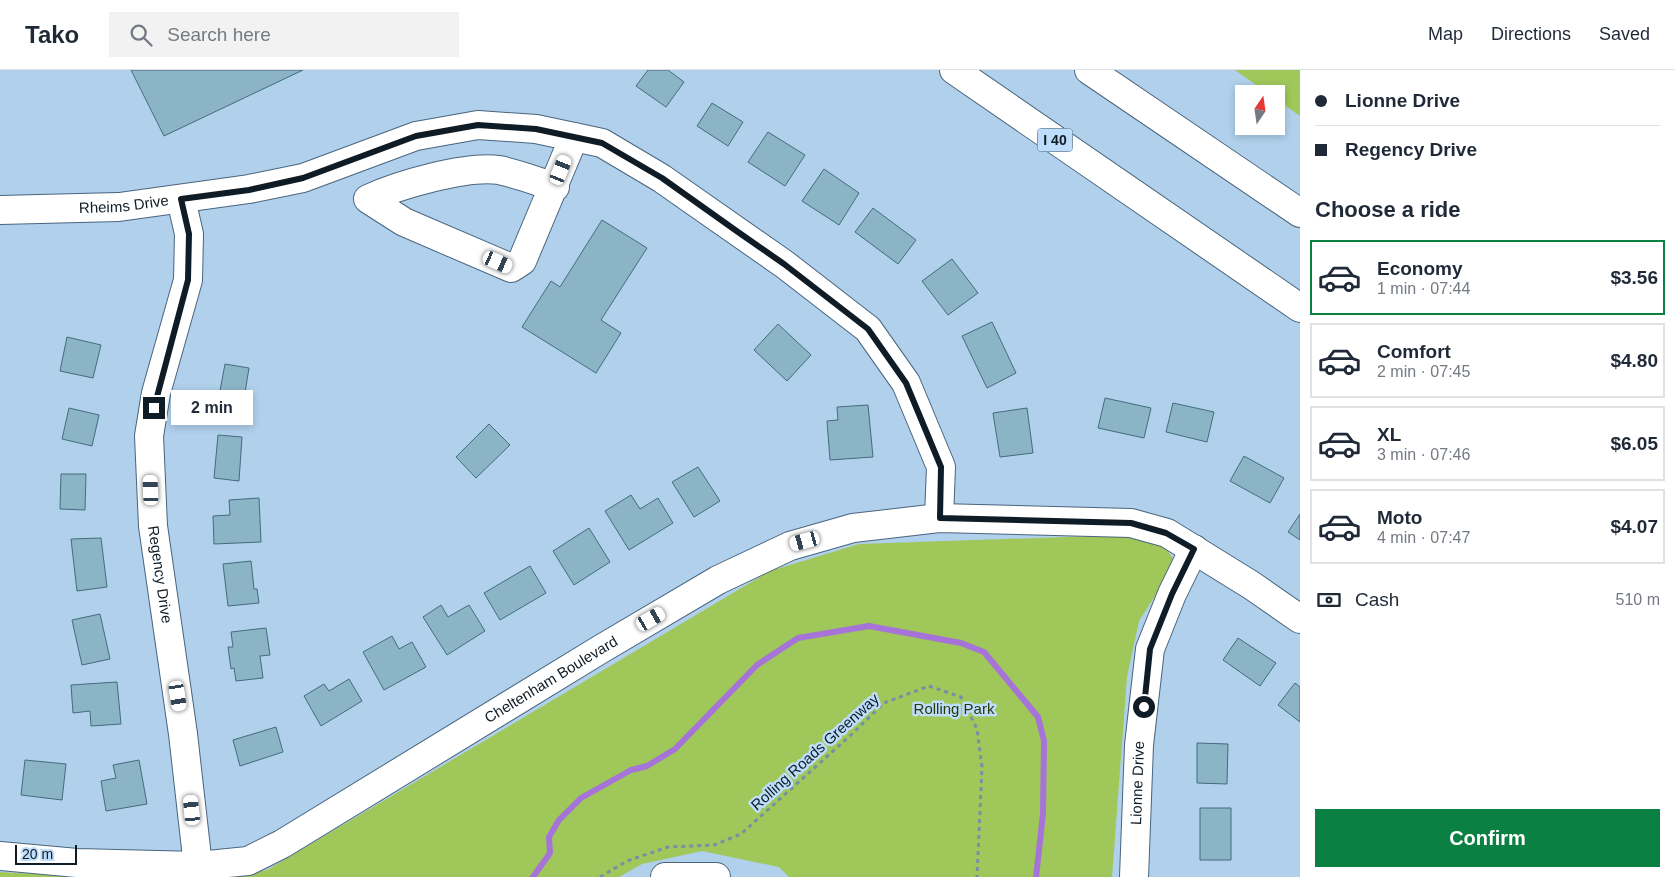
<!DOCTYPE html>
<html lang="en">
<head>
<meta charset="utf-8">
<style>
	:root { --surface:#fff; --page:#f2f2f3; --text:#1f2937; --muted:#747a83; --line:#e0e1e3; --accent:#0b8043 }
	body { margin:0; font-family:Helvetica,sans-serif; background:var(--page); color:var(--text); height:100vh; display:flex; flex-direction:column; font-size:19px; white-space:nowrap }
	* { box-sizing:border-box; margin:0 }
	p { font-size:16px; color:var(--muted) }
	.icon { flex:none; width:28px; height:28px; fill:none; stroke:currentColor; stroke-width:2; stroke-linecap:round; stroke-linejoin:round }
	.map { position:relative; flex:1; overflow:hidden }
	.sheet { display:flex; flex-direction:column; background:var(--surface); width:375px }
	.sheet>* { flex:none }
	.top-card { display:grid; align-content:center; height:110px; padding:0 15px; background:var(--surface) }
	.needle { width:32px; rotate:13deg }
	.buttons { position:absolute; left:1235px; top:15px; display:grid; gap:10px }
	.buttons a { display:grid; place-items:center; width:50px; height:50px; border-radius:0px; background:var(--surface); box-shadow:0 2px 8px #0003; font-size:25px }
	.scale { position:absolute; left:15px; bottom:12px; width:62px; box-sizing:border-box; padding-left:5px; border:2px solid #0f1b25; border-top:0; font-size:14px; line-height:18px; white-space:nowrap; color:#0f1b25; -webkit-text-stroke:4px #bdddfa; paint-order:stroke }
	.end { position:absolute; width:22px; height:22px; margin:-11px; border:6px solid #0f1b25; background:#fff; box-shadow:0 0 0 2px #fff }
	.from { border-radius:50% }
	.bubble { position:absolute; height:35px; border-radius:0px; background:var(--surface); box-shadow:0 2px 8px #0003; font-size:16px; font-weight:700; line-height:35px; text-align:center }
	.car { position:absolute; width:15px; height:30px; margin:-15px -8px; border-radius:6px; box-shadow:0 0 4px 1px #0007; background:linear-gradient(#fff 24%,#345 0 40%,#fff 0 76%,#345 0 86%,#fff 0) }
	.top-card b { display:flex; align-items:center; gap:18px; height:48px; font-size:19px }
	.top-card b+b { border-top:1px solid var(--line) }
	.top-card i { width:12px; height:12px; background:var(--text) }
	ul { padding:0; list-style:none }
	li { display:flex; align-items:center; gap:15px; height:75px; margin:0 10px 8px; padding:0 5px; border:2px solid var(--line); border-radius:0px }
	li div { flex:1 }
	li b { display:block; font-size:19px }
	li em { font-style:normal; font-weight:700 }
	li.on { border-color:var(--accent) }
	li>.icon { width:45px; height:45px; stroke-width:1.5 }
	h2 { padding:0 15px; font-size:22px; line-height:60px }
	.pay { display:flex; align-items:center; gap:12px; height:55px; padding:0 15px; font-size:19px }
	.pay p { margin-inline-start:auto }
	.button { display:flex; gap:10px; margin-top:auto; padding:10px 15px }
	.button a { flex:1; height:58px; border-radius:0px; background:var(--accent); color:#fff; font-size:20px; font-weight:700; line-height:58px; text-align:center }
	header { display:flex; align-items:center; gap:30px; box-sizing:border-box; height:70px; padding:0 25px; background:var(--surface); border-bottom:1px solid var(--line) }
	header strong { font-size:24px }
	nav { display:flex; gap:28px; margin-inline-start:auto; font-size:18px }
	.search { width:350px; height:45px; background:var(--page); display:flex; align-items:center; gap:12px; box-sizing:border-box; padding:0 18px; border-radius:0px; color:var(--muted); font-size:19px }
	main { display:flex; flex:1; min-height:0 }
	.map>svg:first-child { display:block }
</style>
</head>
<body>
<header>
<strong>Tako</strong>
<div class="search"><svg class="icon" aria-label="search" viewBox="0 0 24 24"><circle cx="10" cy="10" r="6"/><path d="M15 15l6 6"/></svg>Search here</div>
<nav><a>Map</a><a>Directions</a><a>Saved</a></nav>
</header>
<main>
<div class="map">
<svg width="1300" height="807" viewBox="0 0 1300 807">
	<rect width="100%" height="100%" fill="#b0d0ec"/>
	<path fill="#a0c759" d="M1235,0H1300V46L1276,29V24H1269Z
		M1122,465L1163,474L1176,493L1139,551L1127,607L1112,807H789L779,797L702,781L642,794L619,807H228L267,800L770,501L859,474Z
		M0,802L88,807H0Z"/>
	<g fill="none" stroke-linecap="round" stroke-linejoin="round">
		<path stroke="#a674d8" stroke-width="6" d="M533,807L550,783L549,767L559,750L581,728L631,700L647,696L675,679L757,595L798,568L869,556L961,573L984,582L1038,647L1044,671L1043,744L1036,807"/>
	</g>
	<path fill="#8bb5c7" stroke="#436c7c" d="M131,0H303L164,66Z
		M648,0H668L684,12L666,37L636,16Z
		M712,33L743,52L728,76L697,56Z
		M768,62L805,85L785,116L748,92Z
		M824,99L859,123L839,155L802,131Z
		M873,138L916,170L898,194L855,162Z
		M602,150L647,178L601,250L621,263L596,303L522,257L551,211L560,217Z
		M952,189L978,223L948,245L922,211Z
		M992,252L1016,303L987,318L962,266Z
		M778,254L811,285L787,311L754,280Z
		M67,267L101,275L93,308L60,301Z
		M225,294L249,298L242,341L217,337Z
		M1105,328L1151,338L1144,368L1098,358Z
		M1173,333L1214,342L1207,372L1166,362Z
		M868,335L873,387L830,390L827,351L838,350L837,337Z
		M69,338L99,345L92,376L62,369Z
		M1027,338L1033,383L1000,387L993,343Z
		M489,354L510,375L476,408L456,387Z
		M218,365L242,367L239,411L214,408Z
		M1244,386L1284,408L1270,433L1230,411Z
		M698,397L720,431L694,447L672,412Z
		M61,404H86L85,440L60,439Z
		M631,425L640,439L658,428L673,453L629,480L605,441Z
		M259,428L261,472L214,474L213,446L230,445L229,430Z
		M1300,444V470L1288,462Z
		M589,458L610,492L574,515L553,481Z
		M101,468L107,517L77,521L71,469Z
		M251,491L254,519H257L259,533L228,536L223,494Z
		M530,496L546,523L500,550L484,523Z
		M441,535L448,547L469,535L485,561L447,585L423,547Z
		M100,544L110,589L82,595L72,550Z
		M266,558L270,585L260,586L263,608L236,611L234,598L231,599L228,577H233L231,562Z
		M392,566L399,579L412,572L426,597L384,620L363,582Z
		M1238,568L1276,593L1260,616L1223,590Z
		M349,609L362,631L321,656L304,626L324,614L329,621Z
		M117,612L121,654L91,656L90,641L73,643L71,615Z
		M1295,613L1300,617V652L1278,635Z
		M276,657L283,682L240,696L233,670Z
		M1197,673L1228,674L1227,714L1197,713Z
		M25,690L66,694L62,730L21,725Z
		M139,690L147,734L106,741L101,711L116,708L113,695Z
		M1200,738H1231V790H1200Z"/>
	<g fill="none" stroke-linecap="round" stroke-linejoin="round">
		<defs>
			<g id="minor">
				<path d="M555,117C536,111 518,104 499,100C467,95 398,115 368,129L404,152L511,198L522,191L574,67"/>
				<path id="s1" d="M181,129L189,164L188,210L156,323L149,366L153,456L183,664L198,796"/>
				<path id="s2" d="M0,140L119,137L249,119L303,108L416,66L478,55L536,59L602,73L661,108L784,194L868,259L906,313L941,397L939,448"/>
				<path id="s3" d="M0,786L77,793L198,796L248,791L282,774L601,579L718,510L790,476L853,458L939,448L1131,453L1167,463L1251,515L1300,549"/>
				<path d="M665,807H716"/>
				<path id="s4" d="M1134,807L1139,675L1150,579L1172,524L1194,479"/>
			</g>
			<path id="highway" d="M954,0L1300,238
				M1089,0L1300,143"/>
		</defs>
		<use href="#minor" stroke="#49657e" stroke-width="30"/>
		<use href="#highway" stroke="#49657e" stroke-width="30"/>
		<path stroke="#778fa5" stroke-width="3" stroke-dasharray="4 4" stroke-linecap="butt" d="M600,807L627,791L668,777L714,775L741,764L852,664L884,633L929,616L961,627L977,659L982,697L977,807"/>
		<use href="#minor" stroke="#fff" stroke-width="28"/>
		<use href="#highway" stroke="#fff" stroke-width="28"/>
	</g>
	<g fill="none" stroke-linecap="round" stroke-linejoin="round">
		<path stroke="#0f1b25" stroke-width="6" d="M154,338L188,210L189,164L181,129L249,120L303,108L416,66L478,55L536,59L602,73L662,108L738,162L784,194L868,259L906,313L941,397L940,448L1131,453L1166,463L1194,479L1172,524L1150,579L1144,637"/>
	</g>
	<g text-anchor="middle" stroke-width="5" stroke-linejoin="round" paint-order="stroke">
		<rect fill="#bdddfa" stroke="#435565" stroke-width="1" x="1037.5" y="58.5" width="35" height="23" rx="4"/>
		<g font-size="14" font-weight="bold" fill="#0f1b25">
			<text x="1055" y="75">I 40</text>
		</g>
		<g font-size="15" fill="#0f1b25" stroke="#bdddfa">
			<text dy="5" stroke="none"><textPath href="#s2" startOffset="124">Rheims Drive</textPath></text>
			<text dy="5" stroke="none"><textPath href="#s1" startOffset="382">Regency Drive</textPath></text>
			<text dy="5" stroke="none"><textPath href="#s3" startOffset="602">Cheltenham Boulevard</textPath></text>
			<text transform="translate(815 682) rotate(-42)" y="5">Rolling Roads Greenway</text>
			<text dy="5" stroke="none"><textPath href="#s4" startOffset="94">Lionne Drive</textPath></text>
		</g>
		<g font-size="15" fill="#293908" stroke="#bdddfa">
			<text x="954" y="644">Rolling Park</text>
		</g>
	</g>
</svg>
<div class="buttons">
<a><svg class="needle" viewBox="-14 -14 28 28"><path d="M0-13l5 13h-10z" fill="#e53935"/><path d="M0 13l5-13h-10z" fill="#747a83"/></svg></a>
</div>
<div class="scale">20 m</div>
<i class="end from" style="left:1144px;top:637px"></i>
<i class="end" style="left:154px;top:338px"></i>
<div class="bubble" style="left:171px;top:320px;width:82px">2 min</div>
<i class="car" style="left:561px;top:100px;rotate:22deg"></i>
<i class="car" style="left:498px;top:192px;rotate:114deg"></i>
<i class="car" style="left:151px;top:420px;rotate:358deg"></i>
<i class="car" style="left:805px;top:471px;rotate:255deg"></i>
<i class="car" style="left:651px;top:549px;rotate:60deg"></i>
<i class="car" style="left:178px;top:626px;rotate:171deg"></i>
<i class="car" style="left:192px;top:740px;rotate:354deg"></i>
</div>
<section class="sheet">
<div class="top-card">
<b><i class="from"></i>Lionne Drive</b>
<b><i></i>Regency Drive</b>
</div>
<h2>Choose a ride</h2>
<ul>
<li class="on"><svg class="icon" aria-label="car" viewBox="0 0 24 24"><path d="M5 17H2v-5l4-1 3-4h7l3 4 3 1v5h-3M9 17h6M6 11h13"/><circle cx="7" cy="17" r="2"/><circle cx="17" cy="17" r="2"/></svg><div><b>Economy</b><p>1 min · 07:44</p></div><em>$3.56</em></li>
<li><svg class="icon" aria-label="car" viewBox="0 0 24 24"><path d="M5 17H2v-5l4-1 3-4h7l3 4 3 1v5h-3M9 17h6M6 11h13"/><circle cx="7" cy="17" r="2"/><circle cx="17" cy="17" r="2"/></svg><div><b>Comfort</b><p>2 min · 07:45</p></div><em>$4.80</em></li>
<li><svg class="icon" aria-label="car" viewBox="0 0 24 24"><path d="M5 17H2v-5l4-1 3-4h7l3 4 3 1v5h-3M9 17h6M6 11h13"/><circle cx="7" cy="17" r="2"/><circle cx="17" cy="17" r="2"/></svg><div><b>XL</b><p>3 min · 07:46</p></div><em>$6.05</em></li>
<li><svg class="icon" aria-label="car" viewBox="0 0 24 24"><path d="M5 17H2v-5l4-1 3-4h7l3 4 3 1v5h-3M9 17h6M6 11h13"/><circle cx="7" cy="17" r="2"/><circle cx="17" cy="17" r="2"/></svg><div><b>Moto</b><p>4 min · 07:47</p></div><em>$4.07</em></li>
</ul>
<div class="pay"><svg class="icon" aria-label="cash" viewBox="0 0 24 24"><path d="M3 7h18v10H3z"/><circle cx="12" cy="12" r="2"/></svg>Cash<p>510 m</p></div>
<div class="button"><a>Confirm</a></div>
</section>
</main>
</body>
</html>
